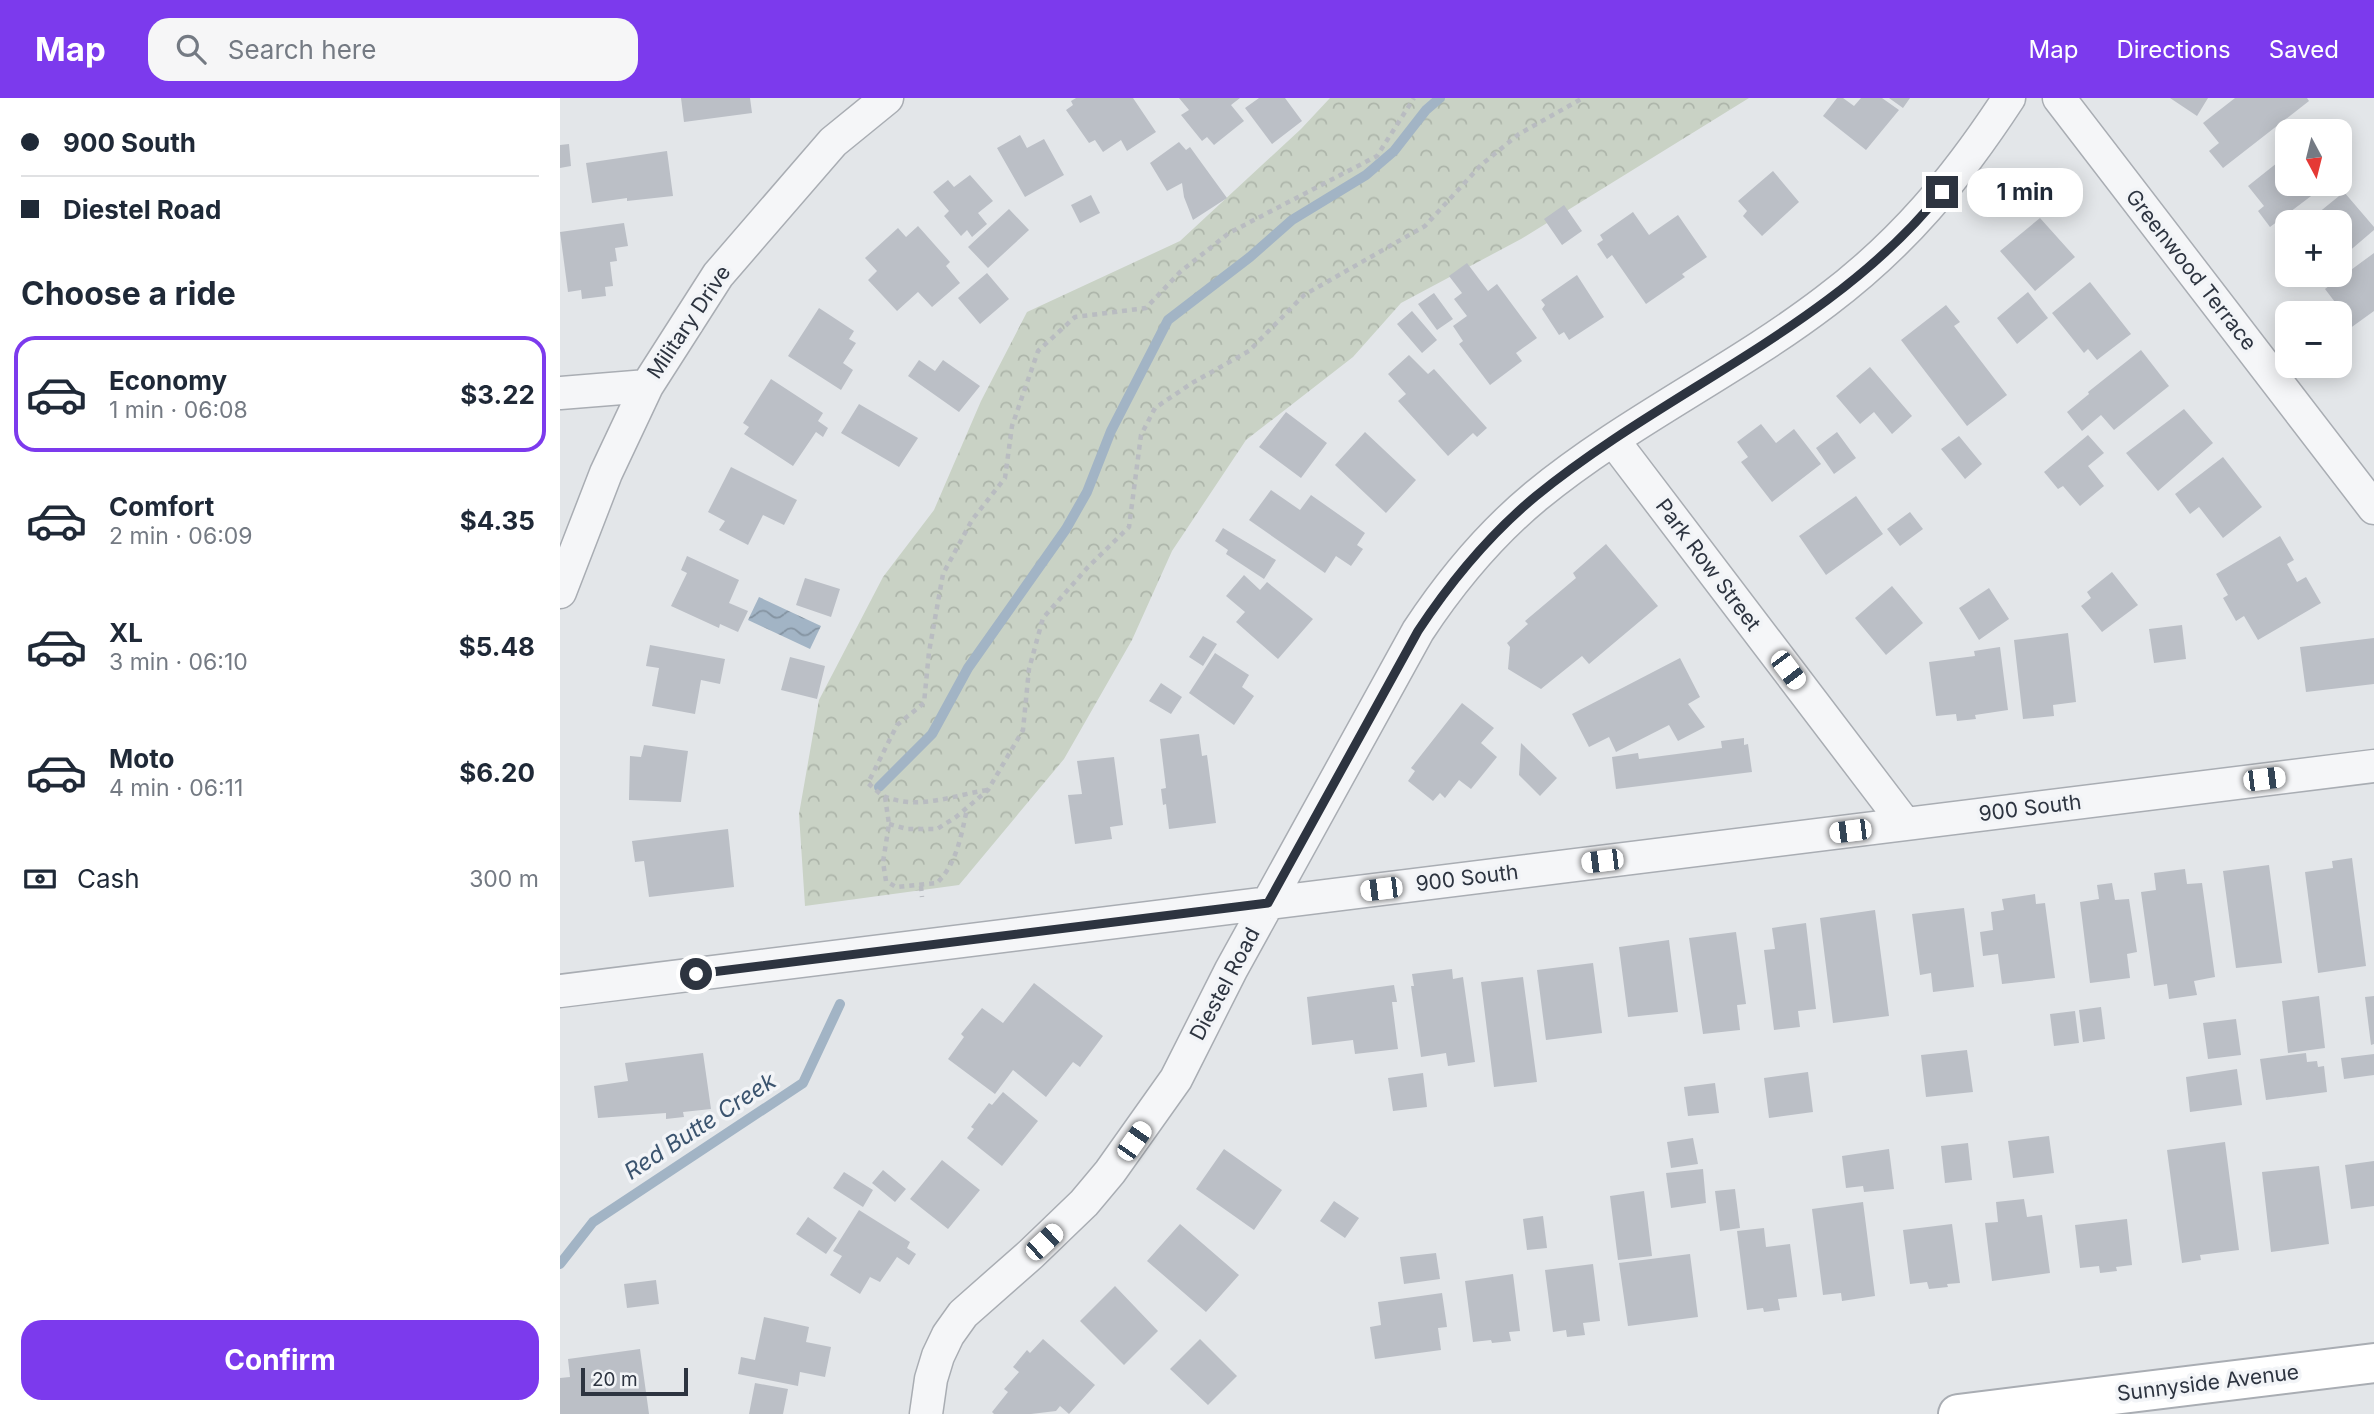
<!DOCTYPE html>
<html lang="en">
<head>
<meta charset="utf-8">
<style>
	:root { --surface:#fff; --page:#f6f6f7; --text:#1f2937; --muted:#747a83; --line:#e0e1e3; --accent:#7c3aed }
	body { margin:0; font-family:Inter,sans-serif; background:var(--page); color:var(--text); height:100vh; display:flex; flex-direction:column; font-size:26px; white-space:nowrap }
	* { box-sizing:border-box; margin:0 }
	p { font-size:23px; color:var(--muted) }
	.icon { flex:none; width:38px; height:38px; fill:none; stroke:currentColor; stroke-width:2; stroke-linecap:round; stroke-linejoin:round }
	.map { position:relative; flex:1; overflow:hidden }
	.side { display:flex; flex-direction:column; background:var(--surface); width:560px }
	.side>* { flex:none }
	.guide { display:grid; align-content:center; height:154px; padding:0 21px; background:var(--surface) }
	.needle { width:46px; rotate:173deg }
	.buttons { position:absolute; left:1715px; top:21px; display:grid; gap:14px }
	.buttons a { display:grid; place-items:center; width:77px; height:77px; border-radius:14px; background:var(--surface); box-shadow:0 4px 18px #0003; font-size:35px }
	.scale { position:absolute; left:21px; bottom:18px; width:107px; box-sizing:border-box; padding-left:7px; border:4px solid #2d3440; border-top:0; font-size:19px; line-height:24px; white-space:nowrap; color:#2d3440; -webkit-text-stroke:5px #f2f4f7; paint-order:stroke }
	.end { position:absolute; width:32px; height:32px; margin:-16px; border:9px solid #2d3440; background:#fff; box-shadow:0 0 0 4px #fff }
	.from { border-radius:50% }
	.bubble { position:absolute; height:49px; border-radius:21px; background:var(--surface); box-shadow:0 4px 18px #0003; font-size:23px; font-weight:700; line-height:49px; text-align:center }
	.car { position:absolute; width:21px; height:42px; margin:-21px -10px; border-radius:9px; box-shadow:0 0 5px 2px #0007; background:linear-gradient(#fff 24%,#345 0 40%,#fff 0 76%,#345 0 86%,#fff 0) }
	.guide b { display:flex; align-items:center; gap:24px; height:66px; font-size:26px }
	.guide b+b { border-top:2px solid var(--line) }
	.guide i { width:18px; height:18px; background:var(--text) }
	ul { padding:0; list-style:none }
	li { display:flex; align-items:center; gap:21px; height:116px; margin:0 14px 10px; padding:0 7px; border:4px solid transparent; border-radius:21px }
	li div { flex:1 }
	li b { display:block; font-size:26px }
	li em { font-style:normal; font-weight:700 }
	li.on { border-color:var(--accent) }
	li>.icon { width:63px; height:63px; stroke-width:1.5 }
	h2 { padding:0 21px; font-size:32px; line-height:84px }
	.pay { display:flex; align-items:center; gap:18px; height:77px; padding:0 21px; font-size:26px }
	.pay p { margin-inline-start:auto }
	.button { display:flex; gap:14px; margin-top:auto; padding:14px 21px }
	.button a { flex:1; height:80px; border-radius:21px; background:var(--accent); color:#fff; font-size:28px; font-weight:700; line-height:80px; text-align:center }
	header { display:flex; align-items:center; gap:42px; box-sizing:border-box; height:98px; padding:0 35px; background:var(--accent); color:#fff }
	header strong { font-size:33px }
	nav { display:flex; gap:38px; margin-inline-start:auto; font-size:24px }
	.search { width:490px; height:63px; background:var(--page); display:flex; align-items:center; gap:18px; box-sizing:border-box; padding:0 24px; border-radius:21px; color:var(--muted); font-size:26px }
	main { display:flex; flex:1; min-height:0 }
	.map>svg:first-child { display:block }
</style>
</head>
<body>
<header>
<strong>Map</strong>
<div class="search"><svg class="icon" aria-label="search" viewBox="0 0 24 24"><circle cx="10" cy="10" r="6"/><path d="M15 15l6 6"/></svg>Search here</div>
<nav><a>Map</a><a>Directions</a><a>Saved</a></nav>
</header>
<main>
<section class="side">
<div class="guide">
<b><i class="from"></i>900 South</b>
<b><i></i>Diestel Road</b>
</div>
<h2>Choose a ride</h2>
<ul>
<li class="on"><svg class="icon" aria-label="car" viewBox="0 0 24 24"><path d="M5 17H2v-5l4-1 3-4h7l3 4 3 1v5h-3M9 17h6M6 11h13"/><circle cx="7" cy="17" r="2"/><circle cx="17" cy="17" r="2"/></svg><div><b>Economy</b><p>1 min · 06:08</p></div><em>$3.22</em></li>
<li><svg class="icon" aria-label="car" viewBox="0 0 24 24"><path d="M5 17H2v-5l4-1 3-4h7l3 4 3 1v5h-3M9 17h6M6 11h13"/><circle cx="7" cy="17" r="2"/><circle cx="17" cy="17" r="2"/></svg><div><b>Comfort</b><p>2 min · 06:09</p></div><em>$4.35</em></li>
<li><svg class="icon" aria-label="car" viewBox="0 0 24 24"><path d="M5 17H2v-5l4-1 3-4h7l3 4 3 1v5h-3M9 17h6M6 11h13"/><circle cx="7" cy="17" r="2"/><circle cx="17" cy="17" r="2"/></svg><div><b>XL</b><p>3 min · 06:10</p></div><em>$5.48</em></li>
<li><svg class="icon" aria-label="car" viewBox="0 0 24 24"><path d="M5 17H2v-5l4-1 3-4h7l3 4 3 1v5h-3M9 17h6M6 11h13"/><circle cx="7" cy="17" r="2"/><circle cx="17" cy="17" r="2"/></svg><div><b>Moto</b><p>4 min · 06:11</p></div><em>$6.20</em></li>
</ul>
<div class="pay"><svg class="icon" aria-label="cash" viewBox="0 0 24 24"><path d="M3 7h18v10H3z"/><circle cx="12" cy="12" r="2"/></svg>Cash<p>300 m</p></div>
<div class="button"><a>Confirm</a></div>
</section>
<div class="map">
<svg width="1814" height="1316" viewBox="0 0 1814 1316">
	<defs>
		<pattern id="park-crowns" width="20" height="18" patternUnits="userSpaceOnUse" patternTransform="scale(1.75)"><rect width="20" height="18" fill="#c9d2c5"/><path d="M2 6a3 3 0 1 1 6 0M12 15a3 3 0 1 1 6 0" fill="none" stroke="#adb5aa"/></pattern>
		<pattern id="water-waves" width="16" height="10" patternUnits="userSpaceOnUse" patternTransform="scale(1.75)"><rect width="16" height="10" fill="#a2b4c5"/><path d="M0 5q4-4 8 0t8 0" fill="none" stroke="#8493a1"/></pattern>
	</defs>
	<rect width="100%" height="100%" fill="#e3e6e9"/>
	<path fill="url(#park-crowns)" d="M770,0H1189L961,141L841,205L793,259L686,342L612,453L572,542L504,661L399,787L245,808L239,716L259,602L323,479L374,412L421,303L467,214L620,143L741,31Z"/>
	<path fill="url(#water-waves)" d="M199,499L261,528L250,551L188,522Z"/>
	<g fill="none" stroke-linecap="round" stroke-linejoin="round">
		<path stroke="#a2b4c5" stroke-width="10" d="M319,689L372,636L408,570L506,431L527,394L551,333L608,222L690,159L732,122L806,77L834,53L866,12L880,0
			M0,1166L33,1124L243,985L280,906"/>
	</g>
	<path fill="#bbbfc6" d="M121,0H190L192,15L124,24Z
		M516,0H573L596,34L567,53L561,42L543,54L535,42L529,45L506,12L513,7L511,3Z
		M619,0H680L671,7L684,23L654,47L647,39L642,43L621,17L629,12Z
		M699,0H725L742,23L712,46L685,10Z
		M1277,0H1283L1294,8L1301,0H1322L1339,12L1306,52L1263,18Z
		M1329,0H1350L1343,10Z
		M1610,0H1648L1637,18Z
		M1675,0H1747L1749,3L1663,70L1649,53L1659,45L1643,25Z
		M460,37L467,50L484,41L504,77L465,99L437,50Z
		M619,44L626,52L630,49L667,100L633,122L624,99L622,85L607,93L590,65Z
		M9,46L11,68L0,70V47Z
		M107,53L113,98L67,103V100L32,105L26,65Z
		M1727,57V86H1767L1710,129L1698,113L1704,108L1688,88Z
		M1213,73L1239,104L1202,138L1183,118L1187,113L1178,103Z
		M410,77L433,103L418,115L427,126L412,139L407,132L401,138L384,118L389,113L373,94L388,82L394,89Z
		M1784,94L1814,129V132L1780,161V124H1747Z
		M531,97L540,115L520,125L511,107Z
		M1004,107L1022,133L1002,147L984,121Z
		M449,111L469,132L428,170L408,149Z
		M1073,114L1089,137L1118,117L1147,159L1122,176L1125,179L1086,206L1052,157L1047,161L1037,146L1043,142L1040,137Z
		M1480,120L1515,159L1475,193L1440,153Z
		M64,125L68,148L55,150L57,163L50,164L53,188L45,189L46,198L22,201L21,192L8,194L0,134Z
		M358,128L390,164L386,168L400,185L372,209L358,194L337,213L308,182L317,173L305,160L338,130L346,139Z
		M1814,155V213L1789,231L1780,218V215H1777L1781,212L1765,191Z
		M907,165L928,193L937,186L977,240L956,255L962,263L930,287L899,246L903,243L893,228L907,218L894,201L902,195L889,178Z
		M427,175L449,201L420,226L398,200Z
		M1017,177L1044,219L1009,242L1004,234L999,237L982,211L985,207L981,202Z
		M1530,184L1571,236L1537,262L1528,251L1524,255L1492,215Z
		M1468,194L1488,220L1457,246L1437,220Z
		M874,195L893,221L877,232L858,206Z
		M1386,207L1400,224L1394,228L1447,297L1407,328L1341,242Z
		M259,210L294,233L289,241L296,245L283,265L293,272L281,292L228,258Z
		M852,213L877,242L862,255L837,226Z
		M1581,252L1609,288L1554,332L1541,317L1522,333L1507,314L1529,296L1528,294Z
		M849,257L868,276L874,271L927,330L917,339L913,335L888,358L838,303L846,296L828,276Z
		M359,262L375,273L383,262L420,288L399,314L348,278Z
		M1310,269L1352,318L1332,336L1314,314L1300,326L1276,298Z
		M211,281L263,315L258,323L268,330L263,339L256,334L233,368L184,336L189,329L183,325Z
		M299,306L358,340L339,369L281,335Z
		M1624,311L1653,345L1598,393L1566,355Z
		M726,314L767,345L741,380L699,349Z
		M1201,326L1216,345L1234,331L1261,366L1212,404L1181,364L1188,359L1177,344Z
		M805,334L856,382L826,415L775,367Z
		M1277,334L1296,360L1274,376L1256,350Z
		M1528,337L1544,355L1528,368L1544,388L1520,408L1503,388L1498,391L1484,374Z
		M1399,338L1422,366L1405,381L1381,351Z
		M1663,359L1702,409L1663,440L1639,409L1630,416L1615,396Z
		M171,369L237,402L224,427L203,417L188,447L159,432L165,423L148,414Z
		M711,392L740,412L751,397L805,435L797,447L803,451L791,468L776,458L765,475L689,422Z
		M1296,398L1323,436L1266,477L1239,438Z
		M1350,414L1363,431L1340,448L1327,431Z
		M663,430L716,462L704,481L666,456L668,452L655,443Z
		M1720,438L1734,462L1727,466L1737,484L1746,479L1761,505L1698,542L1684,518L1676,523L1663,500L1668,497L1656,476Z
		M1046,446L1098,508L1029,566L1022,558L981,591L948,571L950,549L947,545L968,526L965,523L1016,480L1013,475Z
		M127,458L179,482L169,505L188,513L178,534L160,526L159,530L111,508L127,475L121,472Z
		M1552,474L1578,507L1542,534L1521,508L1531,500L1527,494Z
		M684,477L700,492L707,484L753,521L718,561L676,524L685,514L666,498Z
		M245,480L280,491L271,519L236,507Z
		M1332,488L1363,525L1326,557L1295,520Z
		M1429,490L1449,521L1419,542L1399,510Z
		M1622,527L1626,561L1594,565L1589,531Z
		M1508,535L1516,604L1493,607L1494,618L1463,621L1454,542Z
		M643,538L657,546L643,568L629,559Z
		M1814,540V586L1746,594L1740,549Z
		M90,547L165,561L160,586L141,582L135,616L92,608L99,570L86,568Z
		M1440,549L1448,612L1415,617L1416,621L1397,623L1396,616L1376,618L1369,564L1415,558L1414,553Z
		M655,555L689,577L682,589L694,598L674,627L629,595Z
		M230,559L265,568L257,601L221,592Z
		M1120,560L1140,599L1128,606L1145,629L1118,643L1109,627L1056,654L1049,639L1029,649L1012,616Z
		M601,585L622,599L611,616L589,603Z
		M902,605L934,630L921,645L937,659L911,691L899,682L885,700L880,695L873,703L848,683L855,673L851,670Z
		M639,636L642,658L647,657L656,725L609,731L606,706L603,707L601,691L606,690L600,641Z
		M1184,640V647L1188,646L1192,674L1056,691L1052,659L1078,655L1079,661L1162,650L1161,643Z
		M961,645L997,680L980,698L959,677Z
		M84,647L128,653L121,704L69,702L70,658L81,659Z
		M554,659L563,727L550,729L552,741L515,746L508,697L522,696L517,663Z
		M168,731L174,789L89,799L84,763L75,764L72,743Z
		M1792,760L1806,868L1758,875L1745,774L1773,770L1772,763Z
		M1709,767L1722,865L1676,870L1663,773Z
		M1625,771L1627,786L1642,785L1655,879L1634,883L1637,897L1609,901L1607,886L1594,888L1581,794L1596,792L1594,775Z
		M1552,785L1555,802L1569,801L1577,854L1567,856L1570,880L1530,885L1520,804L1539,801L1537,787Z
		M1475,796L1476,806L1485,805L1495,880L1442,886L1438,856L1423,858L1420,834L1433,832L1431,814L1444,812L1442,801Z
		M1404,810L1414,889L1373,894L1371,875L1360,877L1352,816Z
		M1315,812L1329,918L1273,925L1260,820Z
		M1246,825L1256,911L1238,913L1240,929L1214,932L1204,852L1215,851L1212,830Z
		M1176,834L1186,906L1177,907L1180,932L1143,936L1129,840Z
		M1109,842L1118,914L1068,919L1059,849Z
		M1033,865L1042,935L986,942L977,872Z
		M892,871L893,881L903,879L915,964L888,968L886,955L861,959L851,888H854L852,876Z
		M963,879L977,984L934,989L921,884Z
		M474,885L543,938L520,969L513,964L486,999L453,972L435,996L388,961L404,939L401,936L422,910L443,925Z
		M834,887L837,904H832L838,951L795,956L793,942L752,947L747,899Z
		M1759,898L1765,950L1728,955L1722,903Z
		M1814,898V946L1811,947L1805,899Z
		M1541,909L1545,941L1523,944L1519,912Z
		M1515,913L1519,945L1494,948L1490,916Z
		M1676,921L1681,957L1648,961L1643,925Z
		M1407,952L1413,994L1366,999L1361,957Z
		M143,955L151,1011L123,1014L124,1019L106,1021V1015L38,1020L34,988L68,983L65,965Z
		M1746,955L1747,964L1757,963L1758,969L1764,968L1767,994L1706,1002L1700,961Z
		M1814,956V977L1784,981L1781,960Z
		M1677,971L1682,1007L1630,1014L1626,979Z
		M1248,974L1253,1014L1209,1020L1204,980Z
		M863,975L867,1009L833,1013L828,980Z
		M1155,985L1159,1015L1128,1018L1124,989Z
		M443,994L478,1023L442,1068L407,1040L414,1031L411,1029L429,1005L432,1007Z
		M1489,1038L1494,1075L1453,1080L1448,1043Z
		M1133,1040L1138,1066L1111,1070L1107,1044Z
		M1665,1044L1679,1152L1640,1157L1641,1162L1622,1165L1607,1052Z
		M1408,1045L1412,1082L1385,1085L1381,1048Z
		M664,1051L722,1092L694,1132L636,1091Z
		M1329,1051L1334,1091L1304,1094L1303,1088L1286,1090L1282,1058Z
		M382,1062L420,1092L388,1131L350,1101Z
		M1814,1063V1108L1791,1111L1785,1067Z
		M1759,1068L1769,1146L1711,1154L1702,1074Z
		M1143,1071L1146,1105L1111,1110L1106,1075Z
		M323,1072L346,1091L335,1104L312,1085Z
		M284,1074L313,1092L303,1109L273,1090Z
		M1175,1091L1180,1130L1160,1133L1155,1093Z
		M1084,1093L1092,1158L1058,1162L1050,1098Z
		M1464,1101L1467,1119L1482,1117L1490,1175L1432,1183L1425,1125L1438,1124L1436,1104Z
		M774,1103L799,1120L785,1140L760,1123Z
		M1303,1104L1315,1198L1282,1203L1281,1195L1263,1197L1252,1111Z
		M299,1112L350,1144L347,1150L356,1156L349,1167L337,1159L320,1184L310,1179L300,1196L270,1177L282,1158L273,1153Z
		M983,1118L987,1150L967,1152L963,1121Z
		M248,1119L277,1140L266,1156L236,1136Z
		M1567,1121L1572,1167L1556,1169L1557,1173L1540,1175L1539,1168L1520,1170L1515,1127Z
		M620,1126L679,1177L646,1214L587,1163Z
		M1392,1126L1400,1185L1387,1186L1388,1189L1369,1191L1367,1184L1350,1186L1343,1132Z
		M1204,1130L1206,1149L1230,1146L1237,1199L1218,1201L1220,1212L1204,1214L1203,1210L1187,1212L1177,1133Z
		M876,1155L880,1181L844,1186L840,1159Z
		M1130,1156L1138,1219L1068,1228L1059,1165Z
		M1033,1166L1040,1223L1023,1225L1025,1237L1007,1239L1006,1232L993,1234L985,1172Z
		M953,1176L960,1233L949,1234L951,1243L932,1245L931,1242L913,1244L905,1183Z
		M96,1182L99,1206L67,1210L64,1186Z
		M555,1188L598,1233L564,1267L520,1223Z
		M882,1195L887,1229L878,1230L881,1252L815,1261L810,1229L821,1227L818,1204Z
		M204,1219L249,1229L246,1244L271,1249L265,1279L240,1274L238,1288L178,1276L181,1259L195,1262Z
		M483,1241L535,1287L509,1316L500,1308L496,1313L471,1316H434L432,1314L448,1294L444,1291L459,1274L453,1269L467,1252L470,1255Z
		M640,1241L677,1278L648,1307L610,1271Z
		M80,1251L89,1316H0V1280L10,1279L8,1261Z
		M195,1285L228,1291L223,1316H189Z"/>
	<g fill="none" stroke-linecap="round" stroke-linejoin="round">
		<defs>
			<path id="minor" d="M1499,0L1814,410
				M0,295L87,288
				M1053,342L1345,726
				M0,494L46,375L87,288L158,177L273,44L327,0
				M0,893L1814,668
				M366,1316L371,1281L378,1258L388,1237L403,1216L471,1156L524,1105L550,1074L616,981L671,872L858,533C891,483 929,437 976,398C1066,324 1173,274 1266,203C1343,145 1396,81 1449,0"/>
			<path id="secondary" d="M1398,1316L1814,1265"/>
		</defs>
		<use href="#minor" stroke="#a9adb3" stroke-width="35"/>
		<use href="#secondary" stroke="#a9adb3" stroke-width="42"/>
		<path stroke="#b9bcc1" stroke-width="4.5" stroke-dasharray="5 5" stroke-linecap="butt" d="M427,692C395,697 359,712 326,699C320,697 314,690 308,685L337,627L364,605L369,554L383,476L412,422L445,380L452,328L478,253L515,219L586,210L620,174L669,135L817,58L854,0
			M325,699L329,726L323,764L326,783L336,789L377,785C397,765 401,738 407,711
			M329,726L347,731H377L396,719L428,692L463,632L469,571L483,520L528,469L569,429L581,337L595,310L632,285L689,253L744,197L865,128L921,67L959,36L1023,0
			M361,788L362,799"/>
		<use href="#minor" stroke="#f5f6f8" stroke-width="32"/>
		<use href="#secondary" stroke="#fff" stroke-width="38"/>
	</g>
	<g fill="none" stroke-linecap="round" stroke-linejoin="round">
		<path stroke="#2d3440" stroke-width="9" d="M136,876L708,805L858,533C891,483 929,437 976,398C1107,291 1274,229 1382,94"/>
	</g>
	<g text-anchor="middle" stroke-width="7" stroke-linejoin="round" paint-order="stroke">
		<g font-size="21" fill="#2d3440" stroke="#f2f4f7">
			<text transform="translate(1631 172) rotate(52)" y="7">Greenwood Terrace</text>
			<text transform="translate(129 224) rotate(-56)" y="7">Military Drive</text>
			<text transform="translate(1148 467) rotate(53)" y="7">Park Row Street</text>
			<text transform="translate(1470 710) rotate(-7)" y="7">900 South</text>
			<text transform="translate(907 780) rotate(-7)" y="7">900 South</text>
			<text transform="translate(665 886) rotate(-62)" y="7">Diestel Road</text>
			<text transform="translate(1648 1285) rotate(-7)" y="7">Sunnyside Avenue</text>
		</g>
		<g font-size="23" font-style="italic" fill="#3b546f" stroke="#f2f4f7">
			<text transform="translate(140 1028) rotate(-33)" y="8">Red Butte Creek</text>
		</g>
	</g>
</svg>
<div class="buttons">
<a><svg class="needle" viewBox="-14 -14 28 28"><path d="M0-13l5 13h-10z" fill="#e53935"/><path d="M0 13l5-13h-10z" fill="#747a83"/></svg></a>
<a>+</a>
<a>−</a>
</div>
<div class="scale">20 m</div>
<i class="end from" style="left:136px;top:876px"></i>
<i class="end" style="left:1382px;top:94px"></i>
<div class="bubble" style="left:1407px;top:70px;width:116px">1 min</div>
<i class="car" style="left:1228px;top:572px;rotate:143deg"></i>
<i class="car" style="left:1704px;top:681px;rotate:83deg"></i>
<i class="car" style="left:1290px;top:733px;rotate:263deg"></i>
<i class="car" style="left:1042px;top:763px;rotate:263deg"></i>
<i class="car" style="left:821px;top:791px;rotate:263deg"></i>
<i class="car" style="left:574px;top:1043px;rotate:35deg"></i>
<i class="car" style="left:484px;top:1144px;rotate:47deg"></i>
</div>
</main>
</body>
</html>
